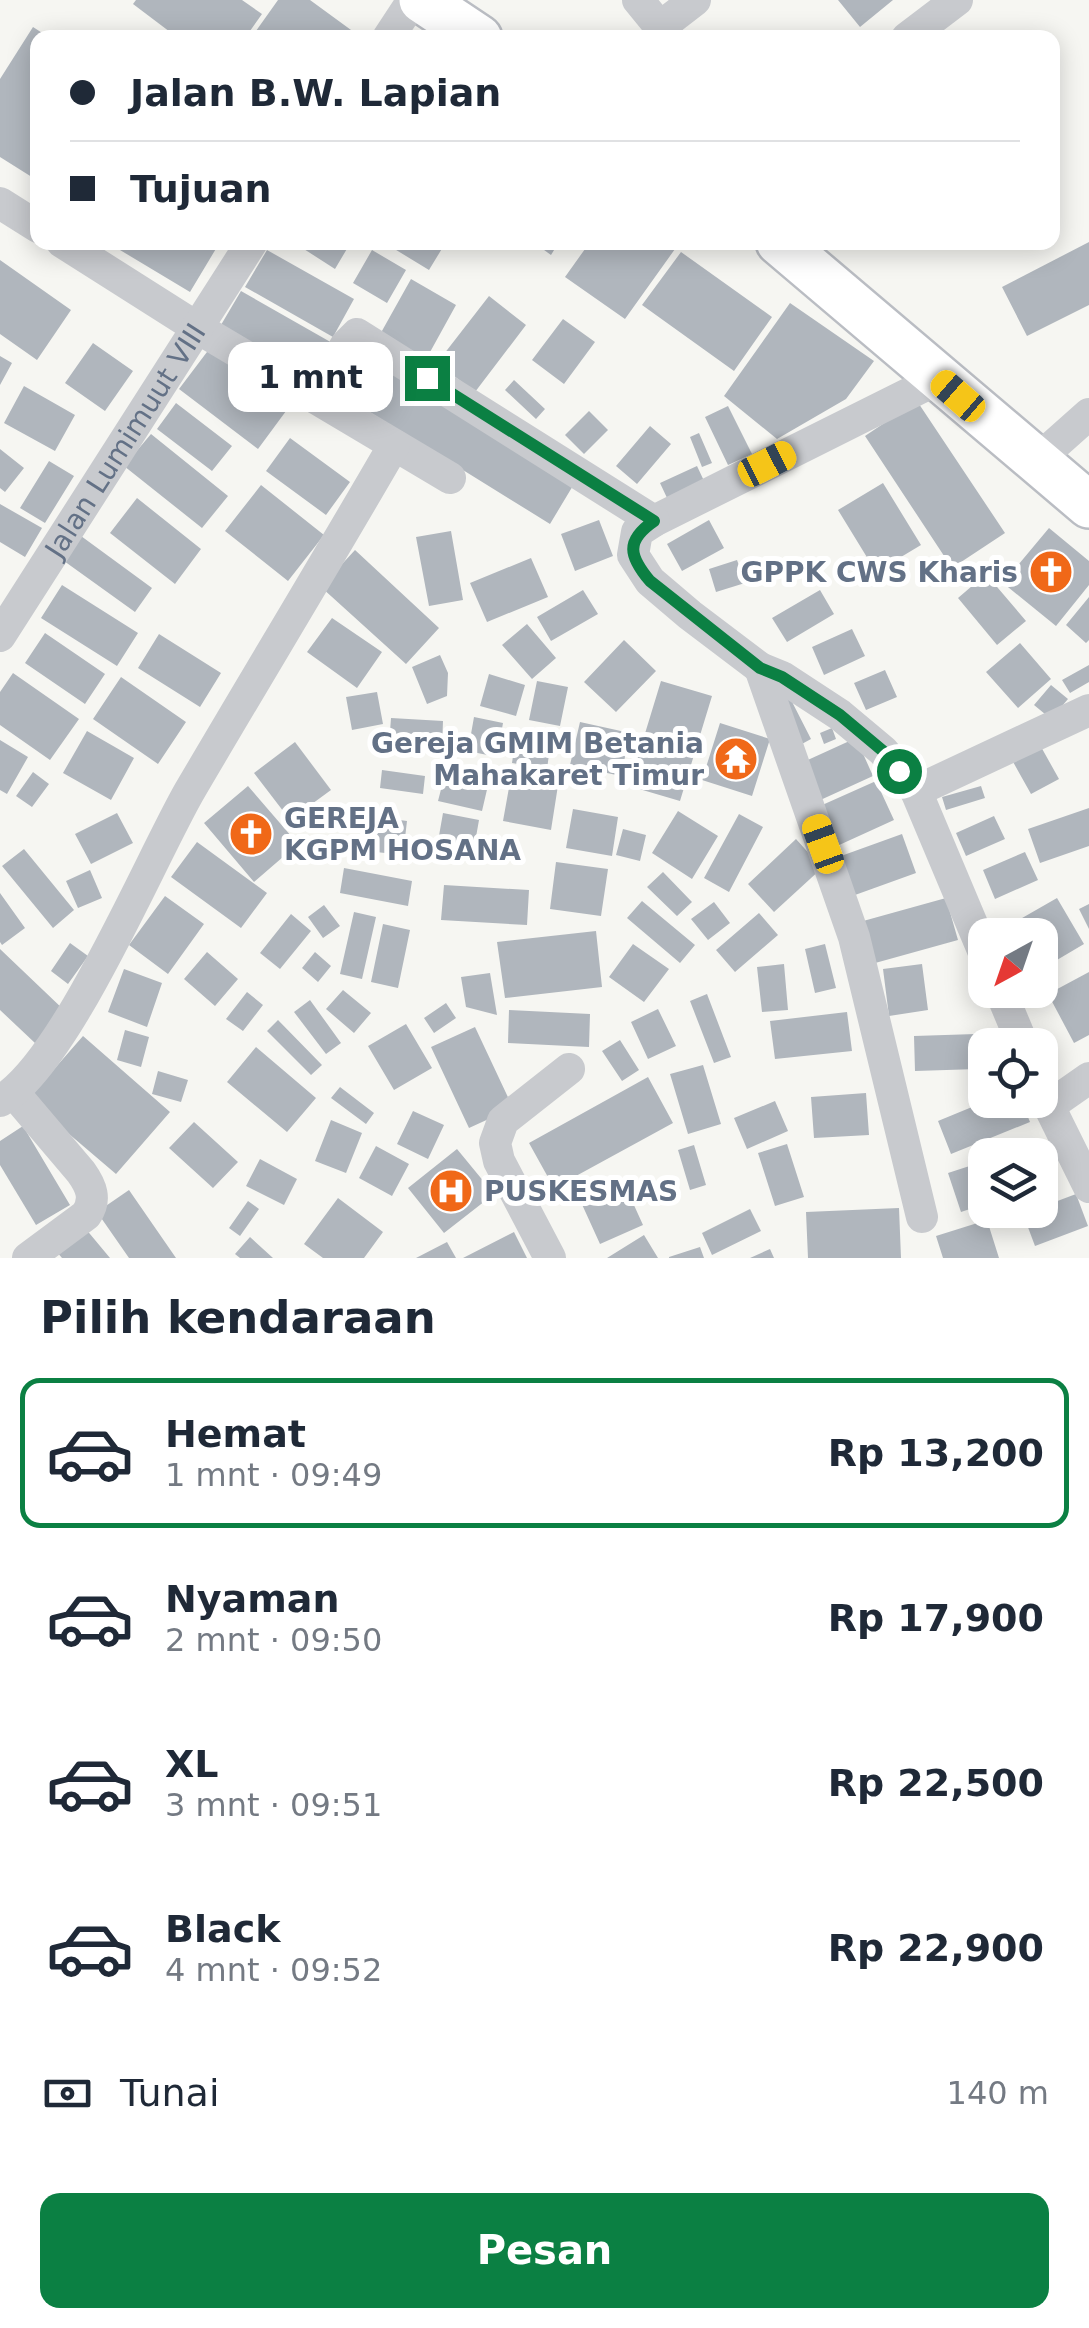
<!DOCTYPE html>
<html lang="id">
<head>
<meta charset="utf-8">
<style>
	:root { --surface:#fff; --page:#f6f6f7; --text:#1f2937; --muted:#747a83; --line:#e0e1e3; --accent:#0b8043 }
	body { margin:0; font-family:"DejaVu Sans",sans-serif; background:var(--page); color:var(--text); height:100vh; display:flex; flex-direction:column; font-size:38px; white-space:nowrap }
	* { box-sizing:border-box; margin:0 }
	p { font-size:32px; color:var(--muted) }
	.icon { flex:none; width:55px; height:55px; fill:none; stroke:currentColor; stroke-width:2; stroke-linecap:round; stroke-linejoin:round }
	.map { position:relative; height:1258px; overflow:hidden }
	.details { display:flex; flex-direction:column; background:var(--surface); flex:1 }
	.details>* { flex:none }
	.guide { position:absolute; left:30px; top:30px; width:1030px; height:220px; border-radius:20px; box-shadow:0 5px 25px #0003; display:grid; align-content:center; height:220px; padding:0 40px; background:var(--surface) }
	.needle { width:65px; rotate:220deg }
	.fabs { position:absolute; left:968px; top:918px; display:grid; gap:20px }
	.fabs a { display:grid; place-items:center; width:90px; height:90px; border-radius:20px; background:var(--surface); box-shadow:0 5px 25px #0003; font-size:50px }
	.end { position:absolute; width:45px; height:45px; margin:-22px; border:12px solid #0b8043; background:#fff; box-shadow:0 0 0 5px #fff }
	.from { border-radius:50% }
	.bubble { position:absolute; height:70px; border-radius:20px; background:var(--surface); box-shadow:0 5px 25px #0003; font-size:32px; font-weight:600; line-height:70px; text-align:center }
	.car { position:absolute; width:30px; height:60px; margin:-30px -15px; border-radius:12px; box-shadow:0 0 8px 2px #0007; background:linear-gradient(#f5c518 24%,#345 0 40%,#f5c518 0 76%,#345 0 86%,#f5c518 0) }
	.guide b { display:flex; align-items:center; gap:35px; height:95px; font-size:38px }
	.guide b+b { border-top:2px solid var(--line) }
	.guide i { width:25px; height:25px; background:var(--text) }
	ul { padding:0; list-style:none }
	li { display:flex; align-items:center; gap:30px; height:150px; margin:0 20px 15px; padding:0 20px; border:5px solid transparent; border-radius:20px }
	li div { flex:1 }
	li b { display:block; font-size:38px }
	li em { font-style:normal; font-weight:600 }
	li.selected { border-color:var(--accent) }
	li>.icon { width:90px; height:90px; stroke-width:1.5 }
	h2 { padding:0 40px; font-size:45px; line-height:120px }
	.pay { display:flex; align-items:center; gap:25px; height:110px; padding:0 40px; font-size:38px }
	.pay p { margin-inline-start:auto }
	.button { display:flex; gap:20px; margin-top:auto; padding:20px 40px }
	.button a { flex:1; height:115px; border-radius:20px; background:var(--accent); color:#fff; font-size:40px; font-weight:600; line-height:115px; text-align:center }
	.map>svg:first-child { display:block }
</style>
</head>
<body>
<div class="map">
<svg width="1089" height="1258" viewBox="0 0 1089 1258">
	<rect width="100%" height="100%" fill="#f6f6f2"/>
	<path fill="#b0b6bd" d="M136,0H242L262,14L245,38H178L133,4Z
		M278,0H310L362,38H251Z
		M838,0H893L860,27Z
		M33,27L50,38H38L35,179L0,157V79Z
		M125,242H220L190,292L120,250Z
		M293,242H351L335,269Z
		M383,242H446L429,270Z
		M533,242H559L551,255Z
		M590,242H680L625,319L565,277Z
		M1089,242V305L1027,336L1002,287Z
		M267,250L354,299L333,337L245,287Z
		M372,250L406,270L387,303L353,283Z
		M681,252L772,317L734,371L642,305Z
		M0,260L71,310L37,360L0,334Z
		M411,279L456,305L424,363L378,338Z
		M241,291L334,344L312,384L218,330Z
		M489,296L526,325L475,392L437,363Z
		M790,303L874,361L846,399L777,439L724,396Z
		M563,319L595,342L564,384L532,360Z
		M93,343L133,371L105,411L65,383Z
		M210,348L289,407L258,449L179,389Z
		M355,348L574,484L550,524L331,388Z
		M0,356L12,363L0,385Z
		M514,380L545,409L536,419L505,390Z
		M24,386L75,415L55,451L4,423Z
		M917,401L1005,533L952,568L865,436Z
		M176,403L232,446L212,471L157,429Z
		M728,406L752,454L728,465L705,417Z
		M589,411L608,430L584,454L565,435Z
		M650,426L671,444L637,484L616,466Z
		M699,433L712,463L702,467L690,437Z
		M151,434L228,496L202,528L124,466Z
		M290,438L350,482L326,515L266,471Z
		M0,449L24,468L5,492L0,488Z
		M49,461L74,476L45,523L20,508Z
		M697,466L705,483L668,500L660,483Z
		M883,483L921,545L876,572L838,510Z
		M261,485L324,535L288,581L225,531Z
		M137,498L201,549L175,584L110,533Z
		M0,504L42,528L25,557L0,542Z
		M599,520L613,556L575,571L561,534Z
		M709,520L724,548L682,571L667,544Z
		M1049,528L1089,561V585L1056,626L1003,583Z
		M451,531L463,600L429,606L416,537Z
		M81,536L152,588L135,612L64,561Z
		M355,550L439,628L406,664L321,587Z
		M531,558L548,597L487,622L470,583Z
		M737,560L745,583L716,592L709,569Z
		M986,574L1026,621L997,645L958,598Z
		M62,585L138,633L117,666L41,618Z
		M583,590L598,614L551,641L537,617Z
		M820,590L834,614L787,642L772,618Z
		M1089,597V640L1086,643L1066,625Z
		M332,618L382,652L357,688L307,652Z
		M527,624L556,658L532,679L502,645Z
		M852,629L865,656L824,675L812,647Z
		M45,633L105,674L85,704L25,663Z
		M159,634L221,673L200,707L138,668Z
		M624,640L656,671L616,712L584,682Z
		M1020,643L1051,679L1018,708L986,672Z
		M440,655L448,673L447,696L427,704L412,667Z
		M1089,665V682L1070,693L1062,680Z
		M885,670L897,697L866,710L854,683Z
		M13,673L79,719L50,760L0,725V692Z
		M489,674L525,685L516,716L480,706Z
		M121,677L186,722L158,764L93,719Z
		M537,681L568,687L560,726L529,720Z
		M661,681L712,696L680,801L629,786Z
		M1051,685L1068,699L1051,719L1034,705Z
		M377,692L383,724L352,730L346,697Z
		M787,692L811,739L800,745L776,698Z
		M474,717L503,723L497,757L468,751Z
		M391,718L443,721L442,748L389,745Z
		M580,722L630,733L621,776L570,765Z
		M720,723L770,739L752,796L702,780Z
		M832,728L836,739L824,744L820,733Z
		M87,731L134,758L111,800L63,773Z
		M516,735L551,740L547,769L512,763Z
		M856,738L873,776L816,802L799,764Z
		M0,740L28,757L7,794L0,790Z
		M295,742L331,790L290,820L254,773Z
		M1040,745L1059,779L1031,794L1012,760Z
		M382,770L425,776L423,794L380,788Z
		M446,770L489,781L482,811L438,801Z
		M512,771L559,779L551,830L503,821Z
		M33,772L49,784L32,807L16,796Z
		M876,781L894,820L837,846L820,806Z
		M248,786L298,844L254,882L204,823Z
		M981,786L985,798L946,810L942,797Z
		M1089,808V846L1040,863L1028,829Z
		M573,809L618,817L612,856L566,848Z
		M678,811L718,836L692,879L652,853Z
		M117,813L133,843L91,864L75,834Z
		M443,813L479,820L473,854L437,847Z
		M739,814L763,827L729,892L704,878Z
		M371,816L407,821L403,855L367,851Z
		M994,816L1005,839L966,856L956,833Z
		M623,829L646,835L640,861L616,855Z
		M902,834L916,873L855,895L841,856Z
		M796,839L822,868L774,912L748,884Z
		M197,842L267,893L241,928L171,877Z
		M24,849L74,910L53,928L2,866Z
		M1025,852L1038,880L995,899L983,870Z
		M556,862L608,869L601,916L550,909Z
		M344,868L412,881L408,906L340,893Z
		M90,870L102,898L78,908L66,881Z
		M663,872L692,902L677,916L647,887Z
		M444,885L529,890L527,925L441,920Z
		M0,893L25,928L2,945L0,942Z
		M165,896L204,924L168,974L129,945Z
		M946,898L958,940L868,965L856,923Z
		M1057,898L1084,944L1040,970V935H1007L1003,929Z
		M642,901L695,945L680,963L627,918Z
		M714,902L730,923L708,940L691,919Z
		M1089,904V929L1079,909Z
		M324,905L340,926L323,938L308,917Z
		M354,912L376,917L362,979L340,974Z
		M759,913L778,935L735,972L716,950Z
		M291,914L311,931L280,969L260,953Z
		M383,924L410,930L398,988L371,982Z
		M596,931L602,987L505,998L497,942Z
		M70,943L88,956L68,984L51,971Z
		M633,944L669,969L644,1002L609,977Z
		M825,944L836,988L815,993L805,949Z
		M0,949L65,1011L35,1043L0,1010Z
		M207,952L238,979L215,1006L184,979Z
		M315,952L331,966L318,982L302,968Z
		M784,964L788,1010L762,1012L757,967Z
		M922,964L928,1010L889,1016L883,969Z
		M124,969L162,983L147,1027L108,1012Z
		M1089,972V1035L1074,1043L1048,994Z
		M490,973L497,1015L466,1007L461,977Z
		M343,990L371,1013L354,1033L326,1009Z
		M247,992L263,1005L243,1031L226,1019Z
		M707,994L731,1057L714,1063L690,1001Z
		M310,1000L341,1043L326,1054L294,1012Z
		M446,1003L456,1018L434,1033L424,1018Z
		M658,1009L676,1046L648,1059L631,1022Z
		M509,1010L590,1014L589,1047L508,1043Z
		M847,1012L852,1051L775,1059L770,1021Z
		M278,1020L322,1065L311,1075L267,1031Z
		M406,1024L432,1068L394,1090L368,1046Z
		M475,1027L513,1108L469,1128L431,1047Z
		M125,1030L149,1037L141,1067L117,1060Z
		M976,1034L978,1069L915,1071L914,1036Z
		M83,1036L170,1112L116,1174L28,1099Z
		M620,1040L639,1070L622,1081L602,1051Z
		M256,1047L316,1098L287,1132L227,1082Z
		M703,1065L721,1124L688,1134L670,1074Z
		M158,1071L188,1080L181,1102L152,1094Z
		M648,1077L673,1123L554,1188L529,1143Z
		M340,1087L374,1113L366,1124L331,1098Z
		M866,1093L869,1135L814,1138L811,1097Z
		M989,1100H1021L1030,1122L951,1154L938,1121Z
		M775,1101L788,1131L747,1149L734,1118Z
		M413,1111L444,1125L428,1159L397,1144Z
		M331,1120L362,1133L346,1173L315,1161Z
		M194,1122L238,1162L213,1188L169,1148Z
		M23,1126L70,1205L36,1225L0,1165V1141Z
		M1038,1143L1052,1182L1040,1186V1155L1003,1154Z
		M787,1144L804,1197L775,1206L758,1153Z
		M694,1145L706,1185L690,1190L678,1150Z
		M376,1146L409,1164L392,1196L359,1178Z
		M457,1149L494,1194L444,1233L408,1188Z
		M260,1159L297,1179L284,1205L246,1186Z
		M985,1161V1204L961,1212L948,1173Z
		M623,1181L643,1225L600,1244L580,1200Z
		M129,1190L176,1258H129L97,1212Z
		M1076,1194L1088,1226L1035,1246L1023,1214Z
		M338,1198L383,1232L364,1258H323L304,1244Z
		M248,1201L259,1209L240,1236L229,1228Z
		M899,1208L901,1258H808L806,1212Z
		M750,1209L761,1231L712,1255L702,1233Z
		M987,1220L999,1258H943L936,1236Z
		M85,1228L110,1258H62L56,1251Z
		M514,1232L527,1258H463Z
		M644,1235L658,1258H607Z
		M250,1237L273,1258H240L235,1254Z
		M447,1242L456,1258H416Z
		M700,1247L704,1258H669V1257Z
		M770,1249L774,1258H750Z"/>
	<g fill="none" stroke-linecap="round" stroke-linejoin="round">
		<defs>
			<path id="secondary" d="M422,0L479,38
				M779,242L1089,505"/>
		</defs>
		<use href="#secondary" stroke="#babdc3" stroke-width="50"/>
		<g stroke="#c8cace" stroke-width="32">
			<path d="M638,0L669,38"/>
			<path d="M660,27L695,0"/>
			<path d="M388,38L413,0"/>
			<path d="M907,38L957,0"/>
			<path d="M0,203L38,227"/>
			<path d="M62,242L196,327L450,478"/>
			<path d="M938,379L654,521L637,532L633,555L650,581L690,615L760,668L782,677L840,715L883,751L916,791L985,955"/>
			<path d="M315,397L346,345L357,334L654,521"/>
			<path d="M1035,462L1089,414"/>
			<path id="s1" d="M0,636L252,242"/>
			<path d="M760,668L854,937L922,1217"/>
			<path d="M916,791L1089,710"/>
			<path d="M1000,990L1023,1045"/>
			<path d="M1042,1089L1049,1106L1089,1078"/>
			<path d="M14,1093L81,1172C91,1186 97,1199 86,1215L28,1258"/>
			<path d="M0,1101C65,1064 148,864 189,792C257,676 327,561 394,445"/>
			<path d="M1049,1106L1089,1187"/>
			<path d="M550,1258L499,1161L495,1143L503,1121L569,1069"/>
		</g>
		<use href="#secondary" stroke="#fff" stroke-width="45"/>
	</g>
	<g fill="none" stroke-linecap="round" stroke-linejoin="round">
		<path stroke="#0b8043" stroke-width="12" d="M427,378L654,521C625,541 629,556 650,581L760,668L782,677L840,715L883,751L899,771"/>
	</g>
	<defs>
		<symbol id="church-disc" viewBox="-11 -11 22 22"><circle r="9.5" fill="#f06818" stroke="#fff"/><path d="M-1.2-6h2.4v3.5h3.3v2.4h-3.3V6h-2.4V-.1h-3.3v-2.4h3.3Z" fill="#fff"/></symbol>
		<symbol id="temple-disc" viewBox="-11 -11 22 22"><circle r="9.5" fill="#f06818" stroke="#fff"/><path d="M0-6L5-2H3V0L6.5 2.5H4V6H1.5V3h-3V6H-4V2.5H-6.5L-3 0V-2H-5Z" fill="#fff"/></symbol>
		<symbol id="hospital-disc" viewBox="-11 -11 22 22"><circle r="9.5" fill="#f06818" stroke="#fff"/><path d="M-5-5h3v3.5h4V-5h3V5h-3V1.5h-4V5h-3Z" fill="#fff"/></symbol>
	</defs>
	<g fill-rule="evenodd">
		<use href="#church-disc" x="1026" y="547" width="50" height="50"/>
		<use href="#temple-disc" x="711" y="734" width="50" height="50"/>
		<use href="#church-disc" x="226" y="809" width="50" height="50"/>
		<use href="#hospital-disc" x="426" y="1166" width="50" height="50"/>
	</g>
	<g text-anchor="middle" stroke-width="10" stroke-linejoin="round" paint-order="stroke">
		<g font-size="28" fill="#637186" stroke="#fff">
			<text dy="10" stroke="none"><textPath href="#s1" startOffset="232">Jalan Lumimuut VIII</textPath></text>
		</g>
		<g font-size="28" font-weight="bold" fill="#637186" stroke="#fff" text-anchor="end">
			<text x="1018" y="582">GPPK CWS Kharis</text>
			<text x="704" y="753">Gereja GMIM Betania<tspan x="704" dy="32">Mahakaret Timur</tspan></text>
			<text x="284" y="828" text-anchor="start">GEREJA<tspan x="284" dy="32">KGPM HOSANA</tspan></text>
			<text x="484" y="1201" text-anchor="start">PUSKESMAS</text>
		</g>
	</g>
</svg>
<div class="fabs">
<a><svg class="needle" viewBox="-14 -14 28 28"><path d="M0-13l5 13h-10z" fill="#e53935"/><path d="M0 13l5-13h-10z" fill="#747a83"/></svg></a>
<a><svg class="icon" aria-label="locate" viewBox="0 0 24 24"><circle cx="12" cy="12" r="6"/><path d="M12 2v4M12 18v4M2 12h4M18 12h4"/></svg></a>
<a><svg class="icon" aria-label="layers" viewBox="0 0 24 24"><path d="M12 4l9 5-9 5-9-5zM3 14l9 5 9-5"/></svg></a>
</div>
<i class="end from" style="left:899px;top:771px"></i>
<i class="end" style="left:427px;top:378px"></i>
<div class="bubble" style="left:228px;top:342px;width:165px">1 mnt</div>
<i class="car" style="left:958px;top:396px;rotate:311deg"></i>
<i class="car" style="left:767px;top:464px;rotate:63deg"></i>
<i class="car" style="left:823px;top:844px;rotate:340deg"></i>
<div class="guide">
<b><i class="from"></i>Jalan B.W. Lapian</b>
<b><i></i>Tujuan</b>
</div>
</div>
<section class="details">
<h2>Pilih kendaraan</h2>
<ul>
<li class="selected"><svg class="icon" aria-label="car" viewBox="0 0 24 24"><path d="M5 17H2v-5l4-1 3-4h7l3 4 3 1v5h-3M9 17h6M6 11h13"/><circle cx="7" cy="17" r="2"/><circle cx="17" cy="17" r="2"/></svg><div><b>Hemat</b><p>1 mnt · 09:49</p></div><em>Rp 13,200</em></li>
<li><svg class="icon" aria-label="car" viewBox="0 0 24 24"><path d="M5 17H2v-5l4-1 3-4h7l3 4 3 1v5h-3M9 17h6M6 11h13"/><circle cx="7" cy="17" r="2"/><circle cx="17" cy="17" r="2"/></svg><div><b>Nyaman</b><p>2 mnt · 09:50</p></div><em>Rp 17,900</em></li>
<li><svg class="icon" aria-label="car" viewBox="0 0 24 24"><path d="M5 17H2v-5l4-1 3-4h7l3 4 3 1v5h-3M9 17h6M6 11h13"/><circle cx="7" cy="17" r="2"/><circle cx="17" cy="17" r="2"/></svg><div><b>XL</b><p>3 mnt · 09:51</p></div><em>Rp 22,500</em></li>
<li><svg class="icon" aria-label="car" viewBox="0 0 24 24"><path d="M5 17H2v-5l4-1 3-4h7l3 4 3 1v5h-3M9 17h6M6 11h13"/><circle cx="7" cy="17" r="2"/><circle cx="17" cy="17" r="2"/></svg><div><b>Black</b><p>4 mnt · 09:52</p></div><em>Rp 22,900</em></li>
</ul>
<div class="pay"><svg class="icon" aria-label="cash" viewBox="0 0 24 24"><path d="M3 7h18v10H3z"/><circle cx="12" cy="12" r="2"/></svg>Tunai<p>140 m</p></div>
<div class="button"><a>Pesan</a></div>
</section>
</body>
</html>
